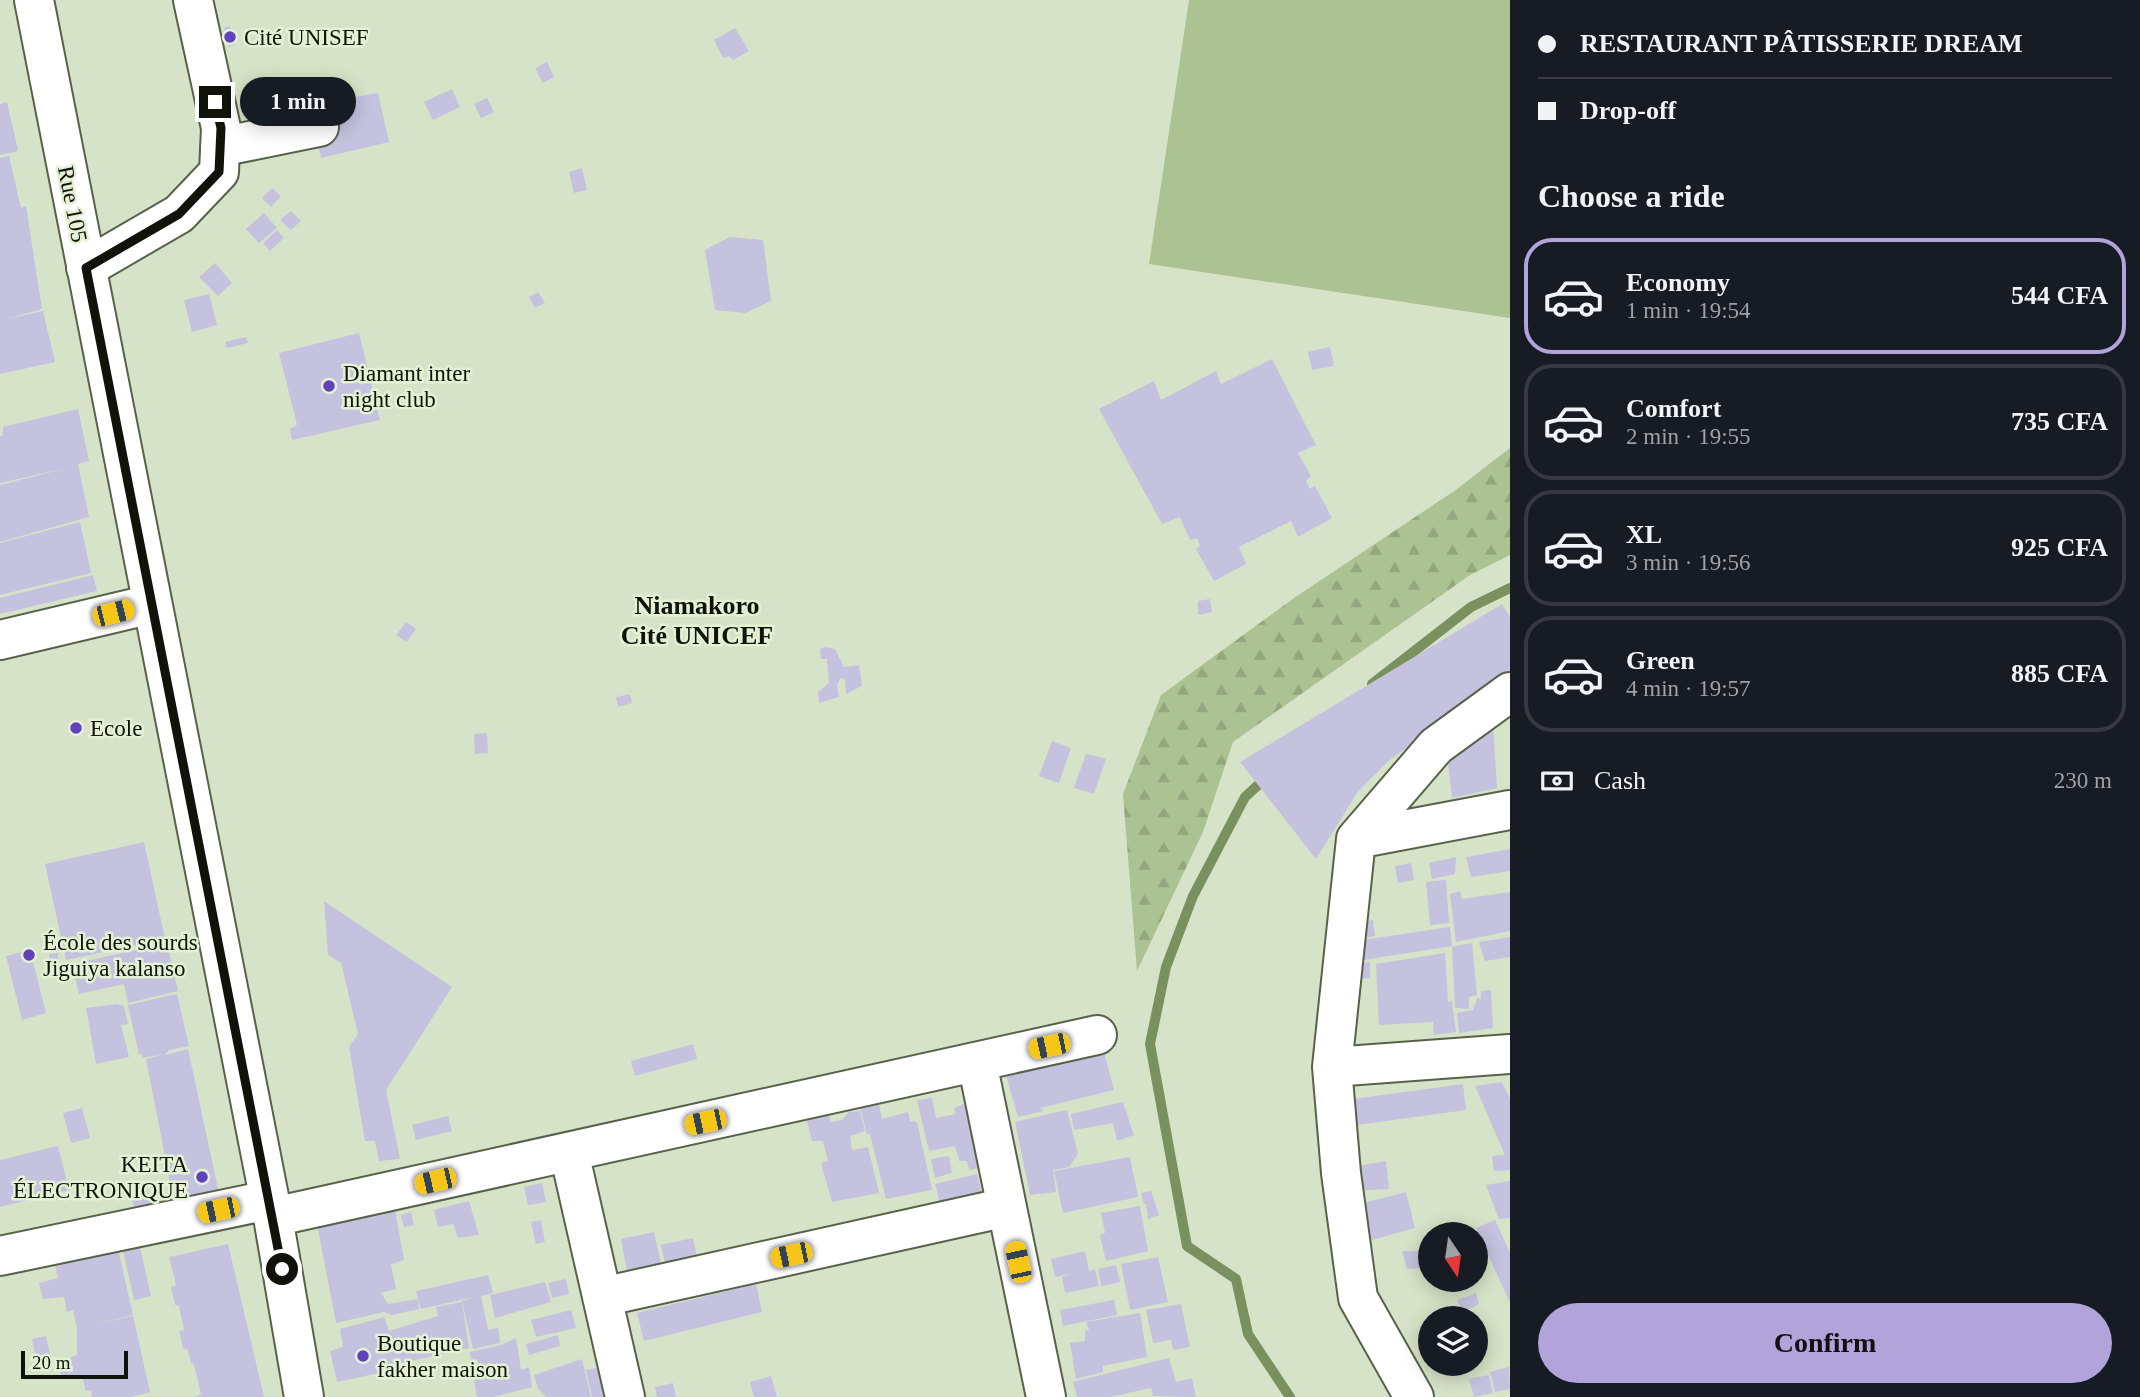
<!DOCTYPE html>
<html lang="en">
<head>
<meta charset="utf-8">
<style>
	:root { --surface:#171b24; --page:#20242c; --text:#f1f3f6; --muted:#9ea1a6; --line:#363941; --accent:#b0a4db }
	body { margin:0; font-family:Georgia,serif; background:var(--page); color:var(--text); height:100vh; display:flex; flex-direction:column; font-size:26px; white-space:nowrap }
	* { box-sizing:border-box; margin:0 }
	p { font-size:23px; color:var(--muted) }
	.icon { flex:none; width:38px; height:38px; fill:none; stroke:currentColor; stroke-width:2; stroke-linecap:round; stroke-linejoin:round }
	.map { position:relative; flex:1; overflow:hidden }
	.drawer { display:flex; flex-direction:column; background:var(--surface); width:630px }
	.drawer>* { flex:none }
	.guide { display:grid; align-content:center; height:154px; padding:0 28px; background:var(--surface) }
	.needle { width:46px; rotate:167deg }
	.buttons { position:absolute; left:1418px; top:1222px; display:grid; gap:14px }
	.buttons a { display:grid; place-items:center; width:70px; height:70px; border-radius:50%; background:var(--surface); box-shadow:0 4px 18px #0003; font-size:35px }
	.scale { position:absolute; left:21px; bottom:18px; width:107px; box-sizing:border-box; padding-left:7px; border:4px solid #0f130a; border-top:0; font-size:19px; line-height:24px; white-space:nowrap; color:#0f130a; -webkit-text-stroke:5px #e4f1d5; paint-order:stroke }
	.end { position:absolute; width:32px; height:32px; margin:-16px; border:9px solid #0f130a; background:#fff; box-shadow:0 0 0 4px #fff }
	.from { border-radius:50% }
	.bubble { position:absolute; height:49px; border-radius:24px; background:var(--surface); box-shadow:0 4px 18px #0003; font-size:23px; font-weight:700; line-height:49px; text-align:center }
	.car { position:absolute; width:21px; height:42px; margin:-21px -10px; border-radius:9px; box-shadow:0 0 5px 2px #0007; background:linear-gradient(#f5c518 24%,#345 0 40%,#f5c518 0 76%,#345 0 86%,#f5c518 0) }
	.guide b { display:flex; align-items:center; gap:24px; height:66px; font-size:26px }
	.guide b+b { border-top:2px solid var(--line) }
	.guide i { width:18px; height:18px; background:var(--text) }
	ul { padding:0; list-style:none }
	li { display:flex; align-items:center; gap:21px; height:116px; margin:0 14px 10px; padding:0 14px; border:4px solid var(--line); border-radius:28px }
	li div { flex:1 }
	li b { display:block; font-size:26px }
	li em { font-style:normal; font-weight:700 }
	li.active { border-color:var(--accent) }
	li>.icon { width:63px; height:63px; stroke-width:1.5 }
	h2 { padding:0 28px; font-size:32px; line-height:84px }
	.pay { display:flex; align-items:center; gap:18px; height:77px; padding:0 28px; font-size:26px }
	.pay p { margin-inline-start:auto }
	.primary-button { display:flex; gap:14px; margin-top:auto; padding:14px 28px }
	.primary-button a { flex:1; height:80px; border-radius:42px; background:var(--accent); color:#111; font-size:28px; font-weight:700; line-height:80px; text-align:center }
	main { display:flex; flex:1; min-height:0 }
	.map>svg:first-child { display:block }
</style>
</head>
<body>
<main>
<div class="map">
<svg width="1510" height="1397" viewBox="0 0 1510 1397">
	<defs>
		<pattern id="forest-firs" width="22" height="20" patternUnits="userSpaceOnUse" patternTransform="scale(1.75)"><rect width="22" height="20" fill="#adc292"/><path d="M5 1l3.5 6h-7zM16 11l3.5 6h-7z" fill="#94a67d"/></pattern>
	</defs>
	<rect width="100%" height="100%" fill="#d7e3c8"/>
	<path fill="url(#forest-firs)" d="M1510,448V555L1470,575L1233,742L1203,832L1137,971L1123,794L1161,695L1294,598L1457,489Z"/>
	<path fill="#adc292" d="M1189,0H1510V318L1149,264Z"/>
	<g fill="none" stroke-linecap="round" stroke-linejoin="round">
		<path stroke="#7b905f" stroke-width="10" d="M1372,684L1471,607L1510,588
			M1268,776L1245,797L1193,896L1166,967L1150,1044L1187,1246L1236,1279L1248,1334L1290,1397"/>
	</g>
	<path fill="#c4c2de" d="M230,26L235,45L229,47L224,28Z
		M735,28L749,51L733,60L729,56L723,58L714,40Z
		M547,62L554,77L543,83L535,68Z
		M452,89L460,107L433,120L424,102Z
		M329,91L331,101L378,93L389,142L321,158L310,110L311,99Z
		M487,98L494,112L481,118L474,104Z
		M7,102L18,151L0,155V104Z
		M9,156L21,208L26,206L42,309L6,319L43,311L55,362L0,374V158Z
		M582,168L587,190L574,193L569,172Z
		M272,188L281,196L271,207L262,198Z
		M291,211L301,221L291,230L280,220Z
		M264,213L277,228L259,243L246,229Z
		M277,230L284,238L270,251L263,243Z
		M730,237L763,240L771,301L745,313L715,310L705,250Z
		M215,263L232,283L218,296L199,277Z
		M538,292L545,303L535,308L529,297Z
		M209,294L217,325L192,332L184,300Z
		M359,333L380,420L292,440L290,429L297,425L279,353Z
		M246,337L248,343L227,348L225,342Z
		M1330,347L1334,366L1312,370L1308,352Z
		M1272,359L1316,445L1298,453L1311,476L1306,481L1310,489L1315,486L1332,518L1298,537L1291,521L1239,547L1246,564L1214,581L1196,549L1200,546L1197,538L1190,540L1180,517L1162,524L1099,409L1154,381L1161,400L1216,371L1221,384Z
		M78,409L89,461L78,464L89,517L0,542V485L67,468L0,483V436L3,435V427Z
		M80,522L91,573L0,595V543Z
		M93,575L97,591L0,614V598Z
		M1210,599L1212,612L1198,615V601Z
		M1502,604L1510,617V672L1387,762L1357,793L1316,859L1240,762Z
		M406,622L416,629L407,642L396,635Z
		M826,647L835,649L844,667L859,665L862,686L846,694L845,679L841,678L837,684L839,697L819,703L818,692L829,683L827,659H821L820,649Z
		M630,694L632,703L618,707L616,697Z
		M1493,725L1497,788L1452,798L1447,754Z
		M487,733L488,753L475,754L474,734Z
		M1052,741L1071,748L1059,783L1039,776Z
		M1086,754L1106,759L1094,794L1074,788Z
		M144,842L165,939L66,960L45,864Z
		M1510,849V871L1471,877L1466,857Z
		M1456,857L1455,874L1432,879L1429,863Z
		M1411,863L1414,880L1398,883L1395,866Z
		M1446,880L1449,923L1430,925L1426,882Z
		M1460,891L1462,899L1510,892V931L1456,942L1450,894Z
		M324,901L452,987L386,1090L400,1159L379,1161L375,1141H365L349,1047L358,1034L341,963L328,955Z
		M1373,920L1375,936L1356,940L1354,924Z
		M1450,927L1452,946L1357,961L1356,941Z
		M1510,937V957L1485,961L1479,942Z
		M167,943L178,991L128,1003L124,984L79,994L72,964Z
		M1472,943L1477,995L1469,997V1009L1455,1008L1452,947Z
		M30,950L46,1013L22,1020L6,956Z
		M58,953V971L50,972L49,954Z
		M1445,953L1448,1002L1452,1001L1456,1032L1434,1035L1433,1022L1379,1025L1376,964Z
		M1370,962V978L1357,979L1356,965Z
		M1491,990L1493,1028L1459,1033L1457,1013L1473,1010L1477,998L1481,999V991Z
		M177,994L189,1046L169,1050L165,1055L188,1049L221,1203L176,1213L146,1059L164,1054L142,1058V1054L139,1055L128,1005Z
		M117,1004L124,1006L128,1024L121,1025L129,1057L96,1064L86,1008Z
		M693,1044L697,1059L635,1076L631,1061Z
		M1103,1048L1114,1090L1040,1108L1044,1111L1018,1117L1005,1072Z
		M1502,1082L1510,1099V1170L1494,1171L1492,1156L1505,1155L1475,1086Z
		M1463,1084L1466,1110L1357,1125L1353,1099Z
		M877,1095L882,1119L908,1112L910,1121L917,1122L932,1190L886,1199L870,1134H867L858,1100Z
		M932,1098L936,1118L956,1114L954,1108L969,1102L985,1167L969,1170L967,1161H959L955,1146L929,1151L917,1100Z
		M1123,1102L1134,1135L1117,1141L1113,1123L1074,1130L1071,1114Z
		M825,1105L831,1122L842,1120L849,1112L860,1111L865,1131L850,1136L852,1150L868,1147L879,1193L832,1202L821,1163L828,1161L823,1141H812L804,1110Z
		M82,1108L90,1138L71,1143L63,1113Z
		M1067,1110L1078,1154L1069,1167L1054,1170L1053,1167L1056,1192L1030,1195L1015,1122Z
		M448,1116L452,1131L416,1140L412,1125Z
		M58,1146L69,1190L0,1207V1160Z
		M949,1156L952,1173L935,1178L931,1159Z
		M1130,1157L1138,1197L1063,1213L1054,1171Z
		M1386,1161L1389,1189L1355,1191L1352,1167Z
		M977,1174L982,1193L940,1204L935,1184Z
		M1510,1181V1218L1499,1219L1486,1185Z
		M146,1183L151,1206L135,1210L129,1187Z
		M542,1183L546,1202L528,1205L524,1187Z
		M1151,1191L1159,1215L1148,1219L1146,1204H1144L1141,1193Z
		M1406,1192L1415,1228L1372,1240L1363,1203Z
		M469,1201L479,1235L458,1238L453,1224L438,1227L434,1210Z
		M1140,1206L1148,1251L1106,1261L1100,1235L1105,1233L1101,1213Z
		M395,1209L404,1260L391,1264L396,1289L381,1293L388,1304L418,1299L419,1309L391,1315L384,1312L336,1323L317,1224Z
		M411,1212L414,1225L404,1227L401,1215Z
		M541,1220L545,1242L536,1244L531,1222Z
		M1495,1220L1510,1253V1303L1476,1228Z
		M654,1232L661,1263L627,1271L621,1239Z
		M137,1234L151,1296L134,1300L120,1237Z
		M115,1236L133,1315L92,1325L133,1316L150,1392L131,1397H92L91,1390L86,1391L82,1376L61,1378L59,1362L77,1355V1328L73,1310L67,1312L64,1297L43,1299L39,1283L58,1278L55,1266L60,1262Z
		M693,1238L697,1257L665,1263L661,1245Z
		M228,1244L264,1397H195L201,1394L194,1365L191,1363L188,1350L183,1348L179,1331L184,1330L179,1306L175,1305L171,1287L176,1285L169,1257Z
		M1085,1251L1089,1271L1095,1269L1099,1286L1065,1293L1062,1277L1073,1273L1055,1277L1051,1259Z
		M1402,1251H1420L1422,1268L1407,1269Z
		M1158,1257L1168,1302L1130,1310L1121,1264Z
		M1116,1265L1120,1282L1101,1286L1098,1269Z
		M488,1275L493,1293L481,1296L488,1330L498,1328L500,1343L473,1349L462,1301L474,1297L421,1309L416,1291Z
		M566,1279L569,1294L552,1298L548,1283Z
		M545,1282L551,1302L495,1318L490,1295Z
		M756,1284L762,1312L644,1341L637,1313Z
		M1476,1293L1479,1304L1463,1312L1457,1300Z
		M1114,1300L1117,1315L1063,1326L1060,1310Z
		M462,1302L469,1348L392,1365L393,1370L337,1382L330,1351L343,1347L340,1329L384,1317L389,1331L438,1316L436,1307Z
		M1181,1304L1190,1347L1173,1350L1171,1340L1153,1343L1146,1310Z
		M571,1310L576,1328L536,1337L531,1320Z
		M1140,1313L1147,1357L1103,1366V1372L1076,1379L1070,1343L1085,1341V1331L1089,1330L1086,1322Z
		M558,1335L560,1346L529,1355L526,1344Z
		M46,1336L50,1354L35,1356L32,1339Z
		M516,1338L521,1370L529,1367L532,1387L493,1397H477L473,1373L481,1371L477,1359L471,1361L470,1352L501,1345Z
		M1169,1358L1176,1382L1192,1378L1196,1397L1153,1396L1151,1388L1110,1397H1077L1073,1382Z
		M582,1359L591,1397H546L538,1389L534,1375Z
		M601,1367L608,1397H592L586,1370Z
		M1509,1367L1510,1389L1495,1392L1490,1372Z
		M1489,1375L1493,1393L1474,1397L1469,1379Z
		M771,1376L777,1397H754L750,1382Z
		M673,1383L676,1397H657L655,1387Z"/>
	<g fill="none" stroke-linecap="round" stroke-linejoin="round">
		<defs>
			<path id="minor" d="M34,0L273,1217L304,1397
				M220,147L319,127
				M86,268L179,214L219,172L221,128L193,0
				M0,640L152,604
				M1356,839L1510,810
				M977,1062L1046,1397
				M1332,1067L1510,1054
				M569,1152L625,1397
				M273,1217L1097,1035
				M0,1256L269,1200
				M602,1297L1007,1207
				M1414,1397L1358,1298L1341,1173L1332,1067L1356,839L1436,746L1510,692"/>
		</defs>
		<use href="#minor" stroke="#58624b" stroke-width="42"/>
		<use href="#minor" stroke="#fff" stroke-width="38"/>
	</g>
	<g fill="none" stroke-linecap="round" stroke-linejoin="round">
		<path stroke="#0f130a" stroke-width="9" d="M215,102L221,128L219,172L179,214L86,268L282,1269"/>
	</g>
	<g fill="#6043bb" stroke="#e4f1d5" stroke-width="2.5">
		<circle cx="230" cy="37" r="7"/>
		<circle cx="329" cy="386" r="7"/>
		<circle cx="76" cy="728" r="7"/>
		<circle cx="29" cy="955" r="7"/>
		<circle cx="202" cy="1177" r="7"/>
		<circle cx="363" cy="1356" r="7"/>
	</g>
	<g text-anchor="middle" stroke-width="5" stroke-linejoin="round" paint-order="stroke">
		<g font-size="23" fill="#0f130a" stroke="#e4f1d5" text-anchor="start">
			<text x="244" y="45">Cité UNISEF</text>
			<text x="343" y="381">Diamant inter<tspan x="343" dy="26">night club</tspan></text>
			<text x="90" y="736">Ecole</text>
			<text x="43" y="950">École des sourds<tspan x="43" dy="26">Jiguiya kalanso</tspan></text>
			<text x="188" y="1172" text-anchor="end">KEITA<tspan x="188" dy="26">ÉLECTRONIQUE</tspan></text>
			<text x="377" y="1351">Boutique<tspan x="377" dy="26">fakher maison</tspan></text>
		</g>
		<g font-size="23" fill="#0f130a" stroke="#e4f1d5">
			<text transform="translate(73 204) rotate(79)" y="8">Rue 105</text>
		</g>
		<g font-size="26" font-weight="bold" fill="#0f130a" stroke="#e4f1d5">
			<text x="697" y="614">Niamakoro<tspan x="697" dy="30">Cité UNICEF</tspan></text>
		</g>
	</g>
</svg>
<div class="buttons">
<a><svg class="needle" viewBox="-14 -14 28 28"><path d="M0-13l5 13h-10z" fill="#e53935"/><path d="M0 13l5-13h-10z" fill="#9ea1a6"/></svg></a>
<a><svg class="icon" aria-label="layers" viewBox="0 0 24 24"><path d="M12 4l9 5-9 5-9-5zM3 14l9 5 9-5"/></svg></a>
</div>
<div class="scale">20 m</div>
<i class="end from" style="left:282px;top:1269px"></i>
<i class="end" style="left:215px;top:102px"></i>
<div class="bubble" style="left:240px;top:77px;width:116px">1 min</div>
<i class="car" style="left:113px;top:613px;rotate:76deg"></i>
<i class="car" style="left:1049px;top:1046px;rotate:258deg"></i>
<i class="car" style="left:705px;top:1122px;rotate:258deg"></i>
<i class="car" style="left:435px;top:1181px;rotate:257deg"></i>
<i class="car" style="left:218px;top:1210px;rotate:258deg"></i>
<i class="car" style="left:791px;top:1255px;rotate:258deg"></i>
<i class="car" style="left:1018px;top:1262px;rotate:348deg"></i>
</div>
<section class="drawer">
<div class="guide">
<b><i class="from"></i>RESTAURANT PÂTISSERIE DREAM</b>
<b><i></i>Drop-off</b>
</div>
<h2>Choose a ride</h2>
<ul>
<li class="active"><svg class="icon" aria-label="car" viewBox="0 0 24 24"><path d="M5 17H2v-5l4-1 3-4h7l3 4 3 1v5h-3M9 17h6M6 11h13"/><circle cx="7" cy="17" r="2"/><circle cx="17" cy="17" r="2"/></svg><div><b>Economy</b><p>1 min · 19:54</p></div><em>544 CFA</em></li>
<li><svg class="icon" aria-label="car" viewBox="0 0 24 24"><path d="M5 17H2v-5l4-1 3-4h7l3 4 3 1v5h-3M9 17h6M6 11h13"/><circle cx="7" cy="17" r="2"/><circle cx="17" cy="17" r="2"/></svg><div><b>Comfort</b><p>2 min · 19:55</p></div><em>735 CFA</em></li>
<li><svg class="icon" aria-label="car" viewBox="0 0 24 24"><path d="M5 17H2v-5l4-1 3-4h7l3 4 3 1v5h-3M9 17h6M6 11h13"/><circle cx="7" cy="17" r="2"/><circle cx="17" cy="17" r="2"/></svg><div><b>XL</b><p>3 min · 19:56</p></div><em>925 CFA</em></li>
<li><svg class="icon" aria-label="car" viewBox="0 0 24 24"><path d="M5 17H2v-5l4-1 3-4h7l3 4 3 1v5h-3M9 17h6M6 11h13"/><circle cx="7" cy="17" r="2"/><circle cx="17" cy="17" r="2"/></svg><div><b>Green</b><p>4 min · 19:57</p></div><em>885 CFA</em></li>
</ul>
<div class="pay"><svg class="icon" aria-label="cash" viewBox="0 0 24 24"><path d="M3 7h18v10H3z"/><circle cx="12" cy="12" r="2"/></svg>Cash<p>230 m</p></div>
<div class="primary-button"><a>Confirm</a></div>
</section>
</main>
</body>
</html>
